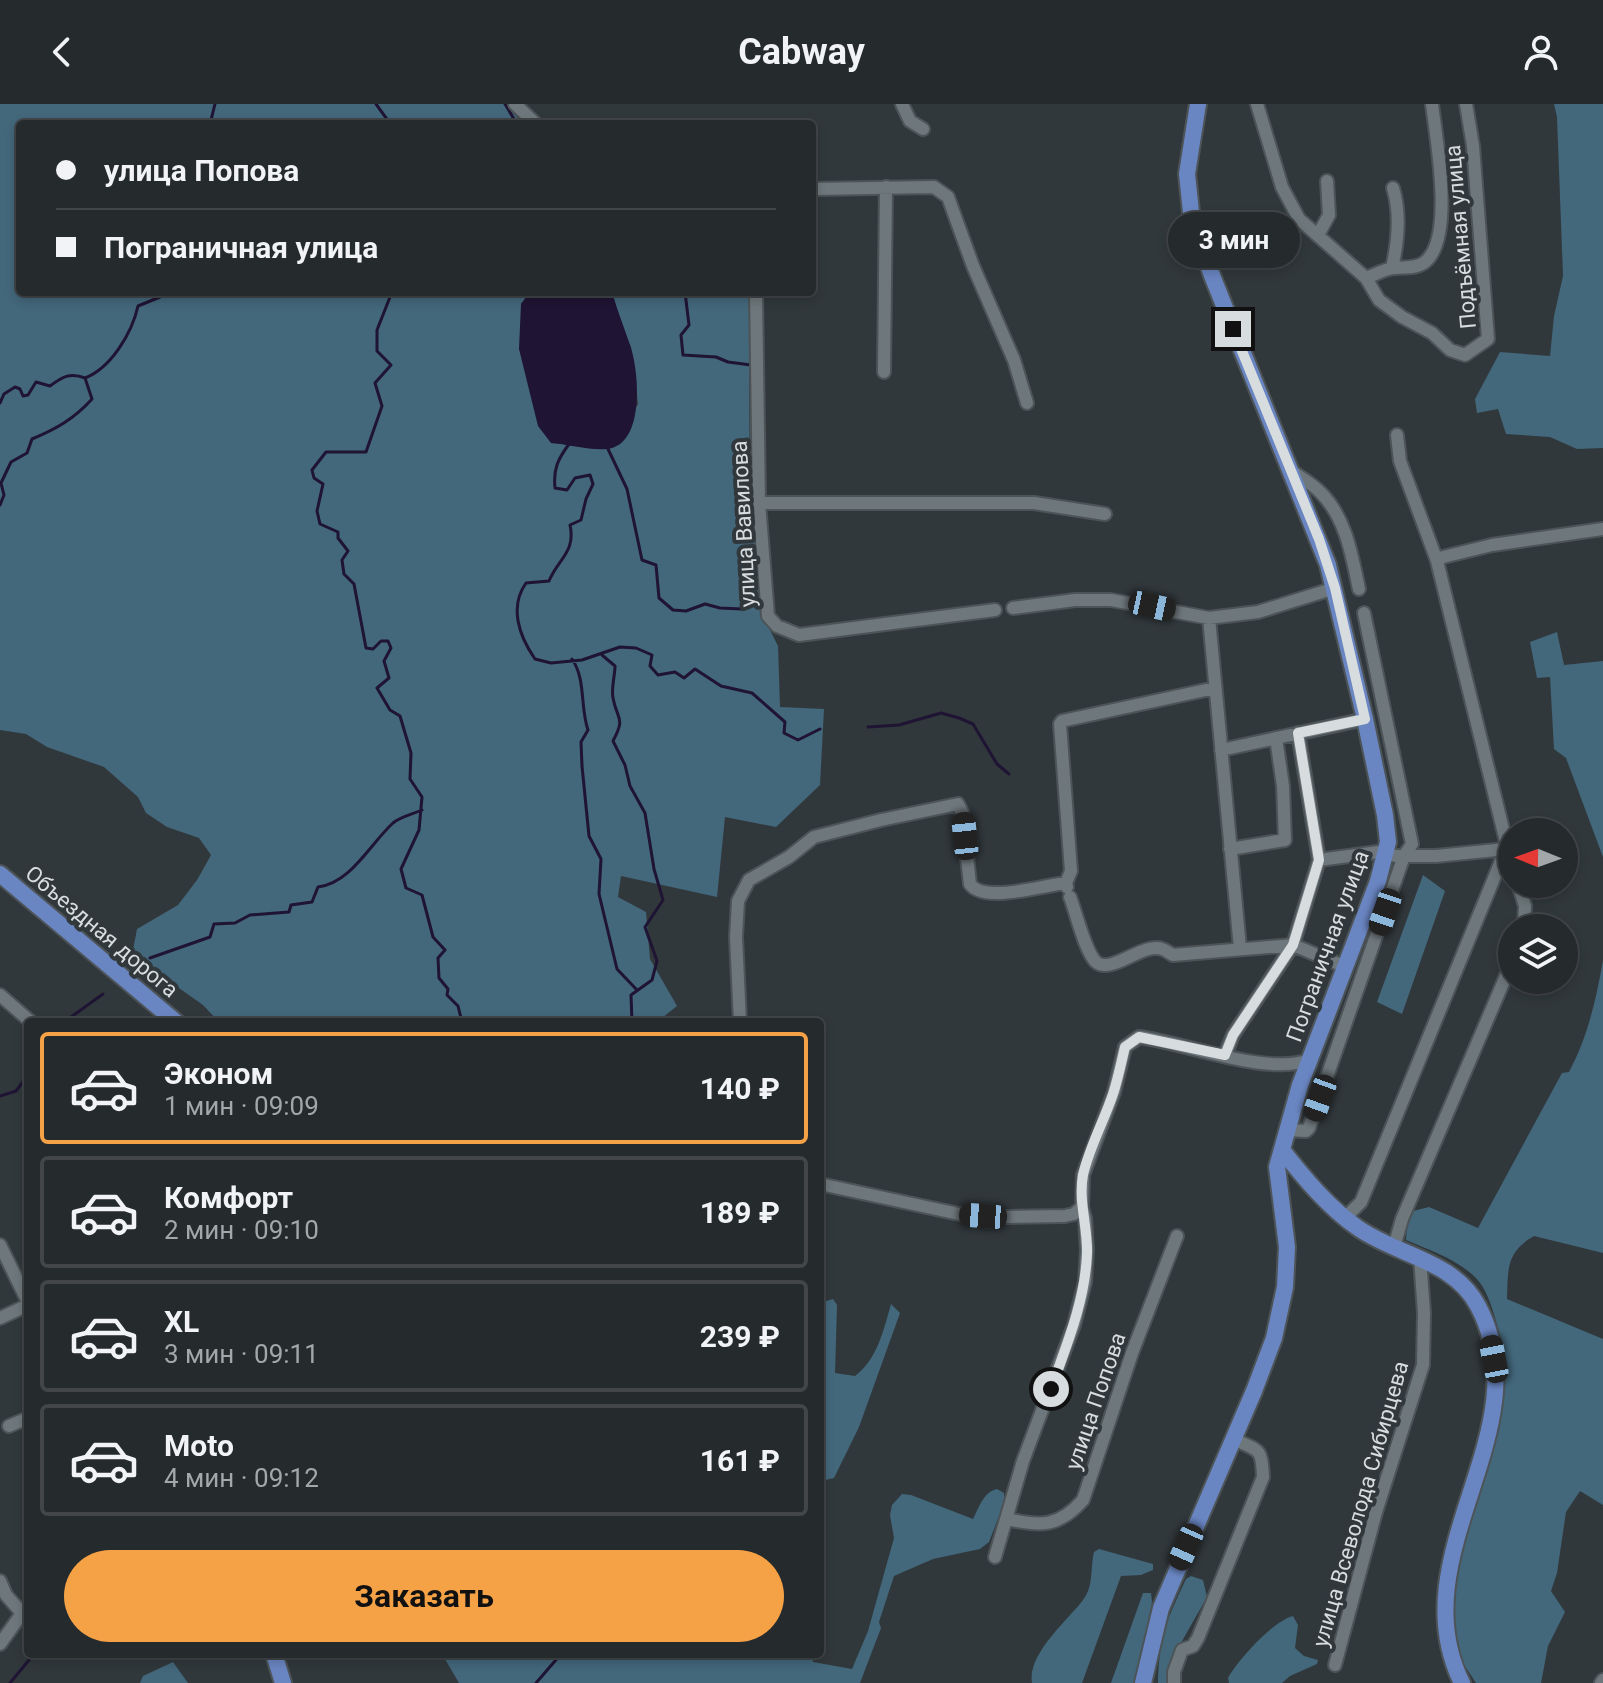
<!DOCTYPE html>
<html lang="ru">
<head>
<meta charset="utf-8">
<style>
	:root { --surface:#252a2d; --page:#2d3235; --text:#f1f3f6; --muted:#a3a7aa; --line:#424649; --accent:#f5a246 }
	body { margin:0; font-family:Roboto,sans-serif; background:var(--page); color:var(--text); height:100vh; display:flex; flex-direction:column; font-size:30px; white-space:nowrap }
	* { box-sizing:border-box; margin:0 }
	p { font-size:26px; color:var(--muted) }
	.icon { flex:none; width:44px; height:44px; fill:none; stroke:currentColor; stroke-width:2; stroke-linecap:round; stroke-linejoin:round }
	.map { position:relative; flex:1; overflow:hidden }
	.panel { position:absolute; left:24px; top:914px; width:800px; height:640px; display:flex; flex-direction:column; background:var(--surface); border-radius:8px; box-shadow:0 4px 12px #0003,0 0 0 2px var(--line) }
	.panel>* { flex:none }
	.guide { position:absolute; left:16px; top:16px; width:800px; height:176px; border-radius:8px; box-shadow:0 4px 12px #0003,0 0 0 2px var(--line); display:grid; align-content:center; height:176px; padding:0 40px; background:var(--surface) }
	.needle { width:52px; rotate:271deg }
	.buttons { position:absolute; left:1498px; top:714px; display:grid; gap:16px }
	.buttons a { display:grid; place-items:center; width:80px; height:80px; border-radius:50%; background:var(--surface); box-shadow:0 4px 12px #0003,0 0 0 2px var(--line); font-size:40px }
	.end { position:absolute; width:36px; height:36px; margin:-18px; border:10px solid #d7dcdf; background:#111; box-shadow:0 0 0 4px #111 }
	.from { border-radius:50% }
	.bubble { position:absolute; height:56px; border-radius:28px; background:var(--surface); box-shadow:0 4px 12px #0003,0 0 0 2px var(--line); font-size:26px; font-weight:700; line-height:56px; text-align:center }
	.car { position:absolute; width:24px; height:48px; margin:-24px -12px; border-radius:10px; box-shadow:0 0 6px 2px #0007; background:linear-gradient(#222 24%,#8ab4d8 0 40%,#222 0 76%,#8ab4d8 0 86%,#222 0) }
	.guide b { display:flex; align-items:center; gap:28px; height:76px; font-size:30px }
	.guide b+b { border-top:2px solid var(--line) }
	.guide i { width:20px; height:20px; background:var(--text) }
	ul { padding:14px 0 0; list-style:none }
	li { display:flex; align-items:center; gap:24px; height:112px; margin:0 16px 12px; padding:0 24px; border:4px solid var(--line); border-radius:8px }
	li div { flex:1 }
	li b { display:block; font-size:30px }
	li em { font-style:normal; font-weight:700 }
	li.selected { border-color:var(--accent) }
	li>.icon { width:72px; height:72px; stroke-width:1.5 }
	.cta { display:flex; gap:16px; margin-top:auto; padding:16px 40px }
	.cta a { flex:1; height:92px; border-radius:48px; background:var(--accent); color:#111; font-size:32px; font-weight:700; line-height:92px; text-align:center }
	header { display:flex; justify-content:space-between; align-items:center; height:104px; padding:0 40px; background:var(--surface); font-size:36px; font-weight:700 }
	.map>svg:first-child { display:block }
</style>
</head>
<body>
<header><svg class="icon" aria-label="back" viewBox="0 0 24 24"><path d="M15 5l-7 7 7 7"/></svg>Cabway<svg class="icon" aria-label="person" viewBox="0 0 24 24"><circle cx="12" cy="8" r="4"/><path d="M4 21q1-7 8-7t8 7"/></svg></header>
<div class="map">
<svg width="1603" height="1579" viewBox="0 0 1603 1579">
	<rect width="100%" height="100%" fill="#31383c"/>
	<path fill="#43677b" d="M0,0H505L523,20H20V188H530L521,200L552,339L608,345L638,300L631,243L621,221L612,188H752L749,273L750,381L763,512L778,542L780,603L824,605L820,681L776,723L725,713L717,793L621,772L618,793L646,808L650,855L677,902L657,918H219L203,901L132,851L137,825L178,801L197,776L211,751L199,734L167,723L146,709L138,693L104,663L47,643L26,630L0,626Z
		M1554,0H1603V344L1577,345L1550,333L1506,330L1498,305L1477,309L1475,295L1500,248L1550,252L1554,212L1563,172L1557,13Z
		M1557,528L1564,561L1603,557V753L1566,654L1554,645L1550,573L1537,574L1530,538Z
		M1423,771L1445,787L1402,910L1377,898Z
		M1603,856V1149L1534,1132C1506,1148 1508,1165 1507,1195L1603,1235V1401L1580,1387L1566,1408L1557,1469L1551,1487L1565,1508L1548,1542L1541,1579H1476C1471,1571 1464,1562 1460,1552C1429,1466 1503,1364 1505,1278C1506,1257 1502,1237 1496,1217C1492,1203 1486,1184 1476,1174C1457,1155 1429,1146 1406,1136L1407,1120L1413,1107L1429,1103L1478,1124L1562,969L1569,968C1588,932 1596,896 1603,856Z
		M833,1195L837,1201L835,1269L855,1272C877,1256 884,1225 891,1200L900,1209L859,1323L834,1374L821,1377L820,1199Z
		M997,1385L1004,1389V1399L989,1438L980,1445L933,1455L894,1472L879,1518L881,1524L860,1579H459L442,1550H812L813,1558L852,1565L868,1527L894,1434L890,1411L892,1401L902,1390L911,1391L973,1415C979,1404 983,1388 997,1385Z
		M1099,1445L1153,1460V1466L1141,1471L1121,1472L1082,1579H1032C1027,1550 1068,1516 1083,1496C1094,1482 1090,1464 1094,1448Z
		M1191,1472L1203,1476L1207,1493L1177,1546L1170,1579H1158C1159,1533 1167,1515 1186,1475Z
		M1143,1489H1151L1152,1498L1136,1579H1111Z
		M1293,1512L1298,1521L1295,1544L1304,1552L1318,1556L1317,1560L1290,1572L1282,1579H1229L1228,1574C1238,1556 1273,1517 1293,1512Z
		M173,1558L188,1579H140L143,1572Z"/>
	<path fill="#1f1433" d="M530,188H612C617,206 624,223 630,241C639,266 646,341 607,345C592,347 567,340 551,339L538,322L519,245L521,200Z"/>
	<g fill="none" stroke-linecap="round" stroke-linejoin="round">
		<path stroke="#1f1433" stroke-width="3" d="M376,0L389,18L404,20
			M505,0L517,20
			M210,20L215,0
			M392,188L377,226V247L391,261L375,279L382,302L366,348H326L312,366L314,374L323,380L317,407L320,420L338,428V434L348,447L342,456L344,470L354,480L366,544L373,545L381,537H388L391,544L384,557L389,574L377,584L390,606L400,612L411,649L410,675L422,693L419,726L401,765L406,784L422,791L433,833L445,846L438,854L439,874L448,885L447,891L458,902L462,918
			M685,188L689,221L681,231L683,251L716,253L728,258L751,261
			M0,299L4,290L15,283L20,285L23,292L28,291L36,278L50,282C62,273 70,268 85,274
			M569,340C558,355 553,365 555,384L567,386L575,374L590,371L593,380L586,395L581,416L570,421C576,448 558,455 549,477L526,479C509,503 519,532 535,555L551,559L582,556L620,543L636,544L652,551L650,562L658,571L675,568L684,574L695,565L721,582L752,589L785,618L784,629L798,636L820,625
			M608,345L627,385L642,456L656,461L659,494L673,506L686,507L705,500L720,504L742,505L743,498L756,501
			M0,401L4,391L1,379L11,358L27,349L32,335C56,325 74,315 92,295L85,274C111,264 132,229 138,202L160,193L164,188
			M602,551L615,562C615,571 611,585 613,594C617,616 626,613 613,637L625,661L630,682L645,709L654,765L663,796L645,823L657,857L652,876L631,891L632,918
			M572,555C586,575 580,603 588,626L581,638L582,662L589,732L601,755L599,790L617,865L636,885
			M868,623L899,621L941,609L959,614L973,620L997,660L1009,670
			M150,854L210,833L214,820L235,819L250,811L289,808L291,801L312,798L318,783C351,779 370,740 393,719C400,713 413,710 422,706
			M64,918L103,890
			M0,992L16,987L28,971
			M10,1579L34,1550
			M536,1579L561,1550"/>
		<defs>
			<path id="minor" d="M515,0L536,20
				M902,0L910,17L923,25
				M1257,0L1282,83L1299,115L1366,174L1379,196L1402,213L1432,229L1450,246L1465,251L1488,235L1473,42L1466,0
				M812,85L934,83L948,93L973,162L1014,256L1027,299
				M1318,131L1329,111L1327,77
				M1392,164C1398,138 1401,110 1393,84
				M1366,174C1374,171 1381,167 1389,165C1401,162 1415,166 1425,158C1455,134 1436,34 1432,0
				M756,188L759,399L768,512L777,522L799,531L995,506
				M884,268L886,83
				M1397,331L1400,357L1437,457
				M1290,366C1300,373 1313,380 1321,389C1346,414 1352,452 1359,485
				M759,399H1034L1105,410
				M1013,504L1075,496H1111L1209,514L1258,508L1335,484
				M1209,514L1240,844
				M1221,646L1365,615
				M1230,745L1285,736L1283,682L1276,634
				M1319,756L1378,748L1396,752H1436L1506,745L1361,1098L1345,1114
				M1512,762L1437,457L1443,453L1492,441L1603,425
				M1518,780L1525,802L1524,824
				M1067,783L1066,779L1071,767L1060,620L1062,617L1215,584
				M1070,793C1076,808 1085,848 1096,858C1111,871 1143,838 1162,845C1166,846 1169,849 1173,851L1293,841L1346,863
				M0,891L31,918
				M740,918L736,833L738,797L749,776L789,753L814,733L881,716L958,700L962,708L970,780C984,800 1044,781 1066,779
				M1225,951L1233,931L1293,841L1319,756L1298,629
				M1287,1026L1306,1027L1309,1024L1404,752L1412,740L1364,509
				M820,1080L959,1110L1007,1113L1065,1112L1074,1110L1082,1103
				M0,1141L28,1198
				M1394,1143L1402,1115L1512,858
				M0,1214L28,1201
				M9,1322L28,1314
				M1007,1415C1041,1423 1059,1423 1083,1396L1132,1249L1177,1132
				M995,1453L1023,1357L1074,1221L1085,1178L1087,1146L1085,1114L1082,1103L1083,1071L1114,988L1125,943L1139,933C1186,939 1266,972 1309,956
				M0,1477L6,1491L21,1508
				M0,1540L28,1501
				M1335,1561L1376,1408L1423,1261L1424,1209L1420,1154
				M1174,1579V1568L1182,1546L1193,1542L1198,1534L1263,1373C1262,1343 1259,1347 1233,1335
				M1601,1579L1603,1576"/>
			<path id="major" d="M0,770L176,918
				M1282,1046C1304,1074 1329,1104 1358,1124C1398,1152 1454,1156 1478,1202C1544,1326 1398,1450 1462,1579
				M274,1550L283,1579
				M1143,1579L1161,1504L1254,1287L1274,1234L1285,1183L1287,1143L1277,1063L1300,981L1378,777L1388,738L1385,711L1365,615L1328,461L1211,169L1191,108L1187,70L1198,0"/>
		</defs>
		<use href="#minor" stroke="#4d5458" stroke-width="16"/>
		<use href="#major" stroke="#4d5458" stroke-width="20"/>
		<use href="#minor" stroke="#6e777b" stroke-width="12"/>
		<use href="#major" stroke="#6a86c2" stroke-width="16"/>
	</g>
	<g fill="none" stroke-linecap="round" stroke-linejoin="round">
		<path stroke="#d7dcdf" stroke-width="10" d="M1051,1285C1067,1240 1085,1197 1087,1150C1088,1123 1078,1097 1083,1071C1089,1044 1104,1017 1113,990C1118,975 1121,959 1125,943L1139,933L1225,951L1233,931L1293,841L1319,756L1298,629L1365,615L1335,484L1319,435L1233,225"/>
	</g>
	<g text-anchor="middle" stroke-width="8" stroke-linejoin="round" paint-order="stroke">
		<g font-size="22" fill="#d7dcdf" stroke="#31383c">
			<text transform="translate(1460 133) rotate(-95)" y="8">Подъёмная улица</text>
			<text transform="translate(743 420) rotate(-93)" y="8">улица Вавилова</text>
			<text transform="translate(102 827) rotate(40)" y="8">Объездная дорога</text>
			<text transform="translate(1327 842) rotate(-70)" y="8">Пограничная улица</text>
			<text transform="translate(1095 1297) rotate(-71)" y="8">улица Попова</text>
			<text transform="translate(1360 1400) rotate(-74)" y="8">улица Всеволода Сибирцева</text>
		</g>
	</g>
</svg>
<div class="buttons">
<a><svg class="needle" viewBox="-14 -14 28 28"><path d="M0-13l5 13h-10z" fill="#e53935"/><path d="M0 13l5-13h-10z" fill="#a3a7aa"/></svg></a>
<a><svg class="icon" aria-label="layers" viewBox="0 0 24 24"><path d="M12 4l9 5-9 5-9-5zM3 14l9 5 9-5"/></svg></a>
</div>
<i class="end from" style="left:1051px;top:1285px"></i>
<i class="end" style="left:1233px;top:225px"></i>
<div class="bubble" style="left:1168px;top:108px;width:132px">3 мин</div>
<i class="car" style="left:1152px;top:502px;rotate:102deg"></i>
<i class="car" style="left:965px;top:732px;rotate:354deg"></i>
<i class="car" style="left:1385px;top:808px;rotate:199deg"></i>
<i class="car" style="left:1320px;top:994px;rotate:200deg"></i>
<i class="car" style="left:983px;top:1112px;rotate:274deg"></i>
<i class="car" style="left:1494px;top:1255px;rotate:349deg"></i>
<i class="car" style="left:1186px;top:1443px;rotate:204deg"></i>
<div class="guide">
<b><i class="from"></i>улица Попова</b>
<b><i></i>Пограничная улица</b>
</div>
<section class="panel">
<ul>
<li class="selected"><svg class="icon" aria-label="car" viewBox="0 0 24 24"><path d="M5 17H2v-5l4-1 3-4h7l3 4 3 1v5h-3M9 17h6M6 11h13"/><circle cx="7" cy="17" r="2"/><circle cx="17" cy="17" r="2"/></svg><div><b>Эконом</b><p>1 мин · 09:09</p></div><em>140 ₽</em></li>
<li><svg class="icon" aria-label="car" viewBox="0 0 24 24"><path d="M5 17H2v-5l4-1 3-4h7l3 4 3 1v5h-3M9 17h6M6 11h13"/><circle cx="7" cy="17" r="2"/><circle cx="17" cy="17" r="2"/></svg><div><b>Комфорт</b><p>2 мин · 09:10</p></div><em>189 ₽</em></li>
<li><svg class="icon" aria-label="car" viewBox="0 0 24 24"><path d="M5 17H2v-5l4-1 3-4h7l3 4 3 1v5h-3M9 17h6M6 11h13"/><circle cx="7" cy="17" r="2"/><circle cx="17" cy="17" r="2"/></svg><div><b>XL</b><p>3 мин · 09:11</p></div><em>239 ₽</em></li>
<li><svg class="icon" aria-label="car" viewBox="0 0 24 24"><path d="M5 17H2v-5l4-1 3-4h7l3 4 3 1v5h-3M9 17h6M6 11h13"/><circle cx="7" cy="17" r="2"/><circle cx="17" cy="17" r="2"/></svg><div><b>Moto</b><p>4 мин · 09:12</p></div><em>161 ₽</em></li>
</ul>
<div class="cta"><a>Заказать</a></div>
</section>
</div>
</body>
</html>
